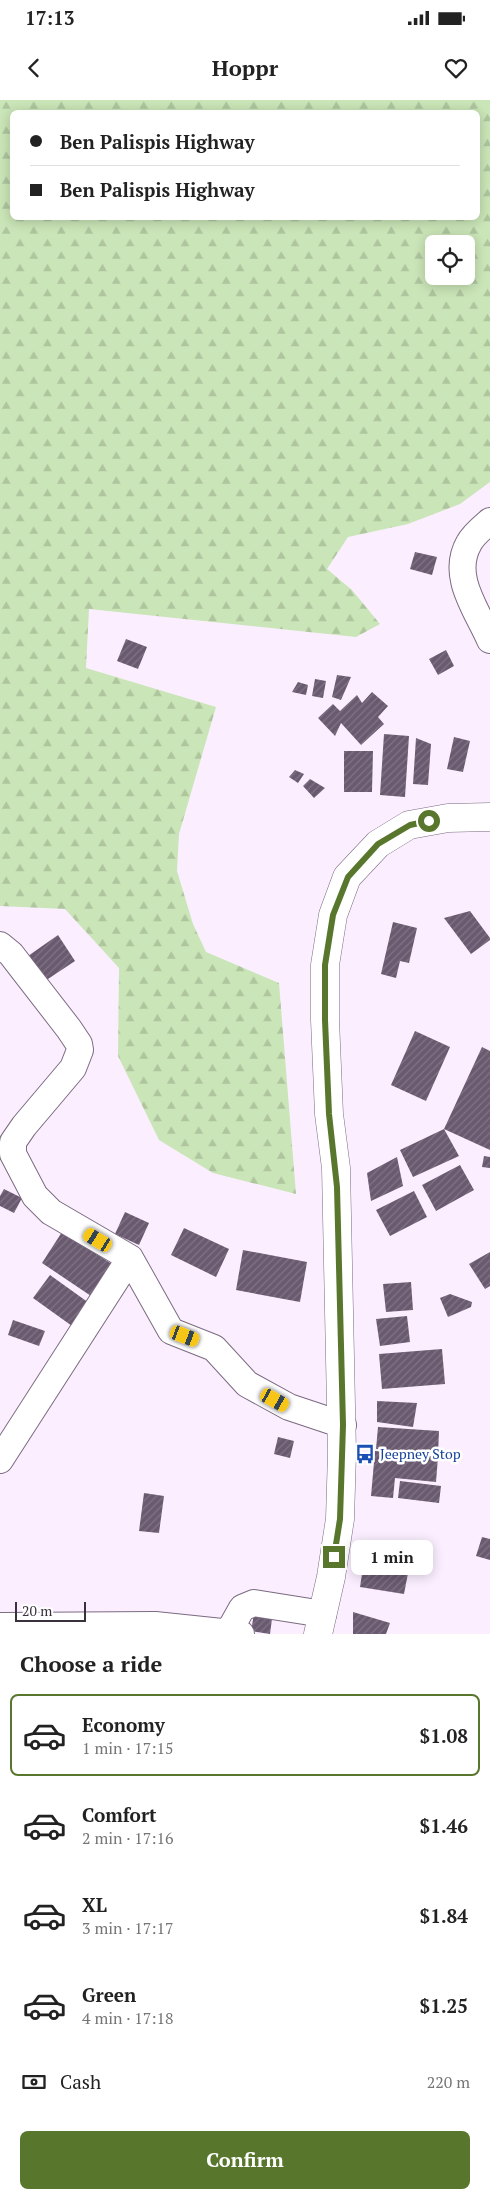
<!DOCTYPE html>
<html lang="en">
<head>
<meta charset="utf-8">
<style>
	:root { --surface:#fff; --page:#f6f6f6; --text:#222; --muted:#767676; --line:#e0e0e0; --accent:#58772d }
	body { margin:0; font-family:"PT Serif",serif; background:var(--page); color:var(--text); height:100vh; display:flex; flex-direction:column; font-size:19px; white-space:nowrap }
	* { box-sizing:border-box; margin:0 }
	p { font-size:16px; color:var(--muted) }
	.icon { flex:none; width:28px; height:28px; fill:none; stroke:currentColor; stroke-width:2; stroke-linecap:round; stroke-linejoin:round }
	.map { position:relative; height:1534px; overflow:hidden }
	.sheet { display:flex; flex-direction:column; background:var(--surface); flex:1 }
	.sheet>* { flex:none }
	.top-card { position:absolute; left:10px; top:10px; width:470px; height:110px; border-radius:8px; box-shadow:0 2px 12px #0003; display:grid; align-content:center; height:110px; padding:0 20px; background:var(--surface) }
	.fabs { position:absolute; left:425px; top:135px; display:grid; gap:10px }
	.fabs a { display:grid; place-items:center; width:50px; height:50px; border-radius:8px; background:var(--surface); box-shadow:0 2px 12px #0003; font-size:25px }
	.scale { position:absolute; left:15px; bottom:12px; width:71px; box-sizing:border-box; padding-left:5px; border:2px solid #39313b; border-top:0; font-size:14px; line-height:18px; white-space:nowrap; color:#39313b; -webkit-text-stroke:4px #fff; paint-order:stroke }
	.end { position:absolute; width:22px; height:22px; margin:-11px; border:6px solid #58772d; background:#fff; box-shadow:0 0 0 2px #fff }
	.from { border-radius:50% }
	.bubble { position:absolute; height:35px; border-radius:8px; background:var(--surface); box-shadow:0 2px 12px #0003; font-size:16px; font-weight:700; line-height:35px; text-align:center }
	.car { position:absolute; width:15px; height:30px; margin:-15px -8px; border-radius:6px; box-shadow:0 0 4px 1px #0007; background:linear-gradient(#f5c518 24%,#345 0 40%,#f5c518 0 76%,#345 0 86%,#f5c518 0) }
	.top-card b { display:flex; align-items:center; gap:18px; height:48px; font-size:19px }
	.top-card b+b { border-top:1px solid var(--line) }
	.top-card i { width:12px; height:12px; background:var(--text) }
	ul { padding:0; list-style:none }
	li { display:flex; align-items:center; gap:15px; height:82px; margin:0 10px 8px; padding:0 10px; border:2px solid transparent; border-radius:8px }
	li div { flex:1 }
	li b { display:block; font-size:19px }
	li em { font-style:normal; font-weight:700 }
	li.active { border-color:var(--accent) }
	li>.icon { width:45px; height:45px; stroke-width:1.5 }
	h2 { padding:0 20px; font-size:22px; line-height:60px }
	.pay { display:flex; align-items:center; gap:12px; height:55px; padding:0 20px; font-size:19px }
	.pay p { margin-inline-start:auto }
	.cta { display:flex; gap:10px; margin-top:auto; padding:10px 20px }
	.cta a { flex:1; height:58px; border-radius:8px; background:var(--accent); color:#fff; font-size:20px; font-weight:700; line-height:58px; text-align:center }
	.status { display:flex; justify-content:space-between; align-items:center; height:35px; padding:0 25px; background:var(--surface); direction:ltr }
	.status svg { height:14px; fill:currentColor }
	header { display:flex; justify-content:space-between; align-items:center; height:65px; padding:0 20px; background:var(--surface); font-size:22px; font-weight:700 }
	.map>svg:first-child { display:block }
</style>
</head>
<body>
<div class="status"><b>17:13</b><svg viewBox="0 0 49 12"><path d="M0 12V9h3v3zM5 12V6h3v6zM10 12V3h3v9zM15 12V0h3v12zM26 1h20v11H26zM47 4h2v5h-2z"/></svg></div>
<header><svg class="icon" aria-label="back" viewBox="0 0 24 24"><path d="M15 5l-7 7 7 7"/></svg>Hoppr<svg class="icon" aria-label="heart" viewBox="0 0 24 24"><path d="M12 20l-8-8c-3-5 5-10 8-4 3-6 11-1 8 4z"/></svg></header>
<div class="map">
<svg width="490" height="1534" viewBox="0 0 490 1534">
	<defs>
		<pattern id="forest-firs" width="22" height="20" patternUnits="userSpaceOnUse" patternTransform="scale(1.25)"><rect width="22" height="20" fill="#cae5b7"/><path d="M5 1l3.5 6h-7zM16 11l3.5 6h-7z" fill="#aec59e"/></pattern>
		<pattern id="building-hatch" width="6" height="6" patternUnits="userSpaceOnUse" patternTransform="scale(1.25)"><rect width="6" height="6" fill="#6a5a70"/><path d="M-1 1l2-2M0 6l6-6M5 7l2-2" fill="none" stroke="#807485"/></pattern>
	</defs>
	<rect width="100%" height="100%" fill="#fbefff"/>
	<path fill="url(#forest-firs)" fill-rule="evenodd" d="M0,0H490V382L460,404L408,424L348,437L327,469L352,490L380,524L356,537L89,509L86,568L216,607L179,734L177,771L193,824L206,852L279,883L296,1094L213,1073L159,1040L118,956L119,868L65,809L0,806ZM12,12H478V118H12ZM434,144H466V176H434Z"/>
	<path fill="url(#building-hatch)" d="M415,452L437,457L432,475L410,469Z
		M126,539L147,547L138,569L117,561Z
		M446,550L454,566L438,575L429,559Z
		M337,575L351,577L341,600L332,597Z
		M315,579L326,581L323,598L312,596Z
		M298,582L308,585L306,595L292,592Z
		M372,592L388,606L378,617L384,624L361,645L341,623L335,636L318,618L333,604L340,611L357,595L362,603Z
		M384,634L409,636L405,697L380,695Z
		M454,637L470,641L463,672L447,669Z
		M416,638L431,644L428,685L413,684Z
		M344,651H373L372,692H344Z
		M295,670L304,674L298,683L289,677Z
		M310,679L325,688L314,698L303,686Z
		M470,811L490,838V840L471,854L444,818Z
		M393,822L417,828L409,863L400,861L396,878L381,874Z
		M58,835L75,861L45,881L28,856Z
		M415,931L450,947L426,1001L391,985Z
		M482,947L490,951V1050L444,1029Z
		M444,1029L459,1056L413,1077L400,1050Z
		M484,1056L490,1057V1068L482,1067Z
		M397,1057L403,1086L371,1101L367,1073Z
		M460,1065L474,1090L436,1111L422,1085Z
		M4,1089L22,1098L14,1113L0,1106V1096Z
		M414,1091L427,1117L390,1136L376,1110Z
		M125,1112L149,1123L139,1145L115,1134Z
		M184,1128L229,1149L216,1177L171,1155Z
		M62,1132L115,1166L94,1198L42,1163Z
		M243,1150L307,1162L300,1202L236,1190Z
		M490,1152V1186L485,1189L469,1164Z
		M50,1175L89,1203L72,1226L33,1198Z
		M411,1182L413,1210L386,1212L383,1184Z
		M450,1194L472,1202L471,1207L448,1217L440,1198Z
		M407,1216L410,1242L380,1246L376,1219Z
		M13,1220L45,1231L39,1246L8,1235Z
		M442,1249L445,1284L382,1289L379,1254Z
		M377,1301L417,1303L413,1327L377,1322Z
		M378,1327L439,1331L438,1354L376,1349Z
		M278,1337L294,1341L290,1358L274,1354Z
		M375,1351L438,1357L436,1382L395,1378L393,1398L371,1396Z
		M400,1381L441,1386L439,1403L398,1398Z
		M144,1393L164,1396L159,1433L139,1431Z
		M482,1437L490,1439V1460L476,1456Z
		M364,1461L409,1468L404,1494L360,1487Z
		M255,1508L273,1511L270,1534L251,1531Z
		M353,1512L390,1523L386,1534H353Z"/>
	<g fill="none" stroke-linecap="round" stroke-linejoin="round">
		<defs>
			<path id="minor" d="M490,421C483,427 473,435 469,443C450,476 477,510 490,540
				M0,845L11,854L69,929L79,944L80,950L73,968L24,1026L13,1042V1054L35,1096L51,1112L130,1158L171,1231L214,1248L247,1284L289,1307L343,1325
				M0,1360L130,1158
				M0,1526L155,1525L241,1534
				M228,1533L242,1508L254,1503L323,1514"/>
			<path id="primary" d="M318,1534L331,1477L340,1419L342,1353L336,1068L329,1014L325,920V865L333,815L347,777L378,744L409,725L448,718L490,717"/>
		</defs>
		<use href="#minor" stroke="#7b6a81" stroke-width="28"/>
		<use href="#primary" stroke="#7b6a81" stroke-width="29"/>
		<use href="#minor" stroke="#fff" stroke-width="26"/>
		<use href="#primary" stroke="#fff" stroke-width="28"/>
	</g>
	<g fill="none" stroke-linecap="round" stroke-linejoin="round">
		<path stroke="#58772d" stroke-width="6" d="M334,1457L340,1419L343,1325L337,1087L329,1014L325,920V865L333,815L348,777L378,744L410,725L429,721"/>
	</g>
	<defs>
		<symbol id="bus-bare" viewBox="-9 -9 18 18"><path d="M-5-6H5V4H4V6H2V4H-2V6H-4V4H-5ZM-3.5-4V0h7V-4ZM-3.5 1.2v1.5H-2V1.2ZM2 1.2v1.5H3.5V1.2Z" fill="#1a4fb4" stroke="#fff" stroke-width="2.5" paint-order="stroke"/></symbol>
	</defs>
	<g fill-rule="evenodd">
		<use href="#bus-bare" x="351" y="1340" width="28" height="28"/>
	</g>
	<g text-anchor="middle" stroke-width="5" stroke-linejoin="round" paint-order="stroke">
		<g font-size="14" fill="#164399" stroke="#fff" text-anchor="start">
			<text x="380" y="1359">Jeepney Stop</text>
		</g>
	</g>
</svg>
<div class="fabs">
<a><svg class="icon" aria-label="locate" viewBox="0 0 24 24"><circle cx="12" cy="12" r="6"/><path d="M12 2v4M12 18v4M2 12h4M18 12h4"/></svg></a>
</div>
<div class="scale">20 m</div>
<i class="end from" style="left:429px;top:721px"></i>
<i class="end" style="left:334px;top:1457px"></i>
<div class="bubble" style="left:351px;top:1440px;width:82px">1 min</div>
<i class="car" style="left:98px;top:1140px;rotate:301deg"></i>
<i class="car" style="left:185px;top:1236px;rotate:111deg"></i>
<i class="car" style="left:275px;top:1300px;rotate:119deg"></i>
<div class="top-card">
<b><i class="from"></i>Ben Palispis Highway</b>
<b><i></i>Ben Palispis Highway</b>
</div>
</div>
<section class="sheet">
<h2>Choose a ride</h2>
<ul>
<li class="active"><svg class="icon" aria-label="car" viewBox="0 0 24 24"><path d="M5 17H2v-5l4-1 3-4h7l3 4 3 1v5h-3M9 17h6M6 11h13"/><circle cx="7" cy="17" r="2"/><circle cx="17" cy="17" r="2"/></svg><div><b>Economy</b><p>1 min · 17:15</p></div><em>$1.08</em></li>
<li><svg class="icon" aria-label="car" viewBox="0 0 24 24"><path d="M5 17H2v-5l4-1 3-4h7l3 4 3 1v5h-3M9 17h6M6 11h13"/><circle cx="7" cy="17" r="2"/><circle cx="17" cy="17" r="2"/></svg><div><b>Comfort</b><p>2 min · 17:16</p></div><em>$1.46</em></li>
<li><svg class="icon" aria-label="car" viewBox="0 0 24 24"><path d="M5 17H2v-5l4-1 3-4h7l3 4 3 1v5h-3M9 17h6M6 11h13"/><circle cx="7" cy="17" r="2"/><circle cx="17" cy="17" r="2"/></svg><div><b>XL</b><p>3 min · 17:17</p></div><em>$1.84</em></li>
<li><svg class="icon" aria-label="car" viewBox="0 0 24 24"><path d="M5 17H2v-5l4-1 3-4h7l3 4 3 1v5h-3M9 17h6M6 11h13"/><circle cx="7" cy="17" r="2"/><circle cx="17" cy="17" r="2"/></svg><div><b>Green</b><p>4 min · 17:18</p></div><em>$1.25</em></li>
</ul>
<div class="pay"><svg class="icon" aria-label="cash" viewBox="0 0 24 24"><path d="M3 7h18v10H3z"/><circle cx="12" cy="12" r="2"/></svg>Cash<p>220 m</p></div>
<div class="cta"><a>Confirm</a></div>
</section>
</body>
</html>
